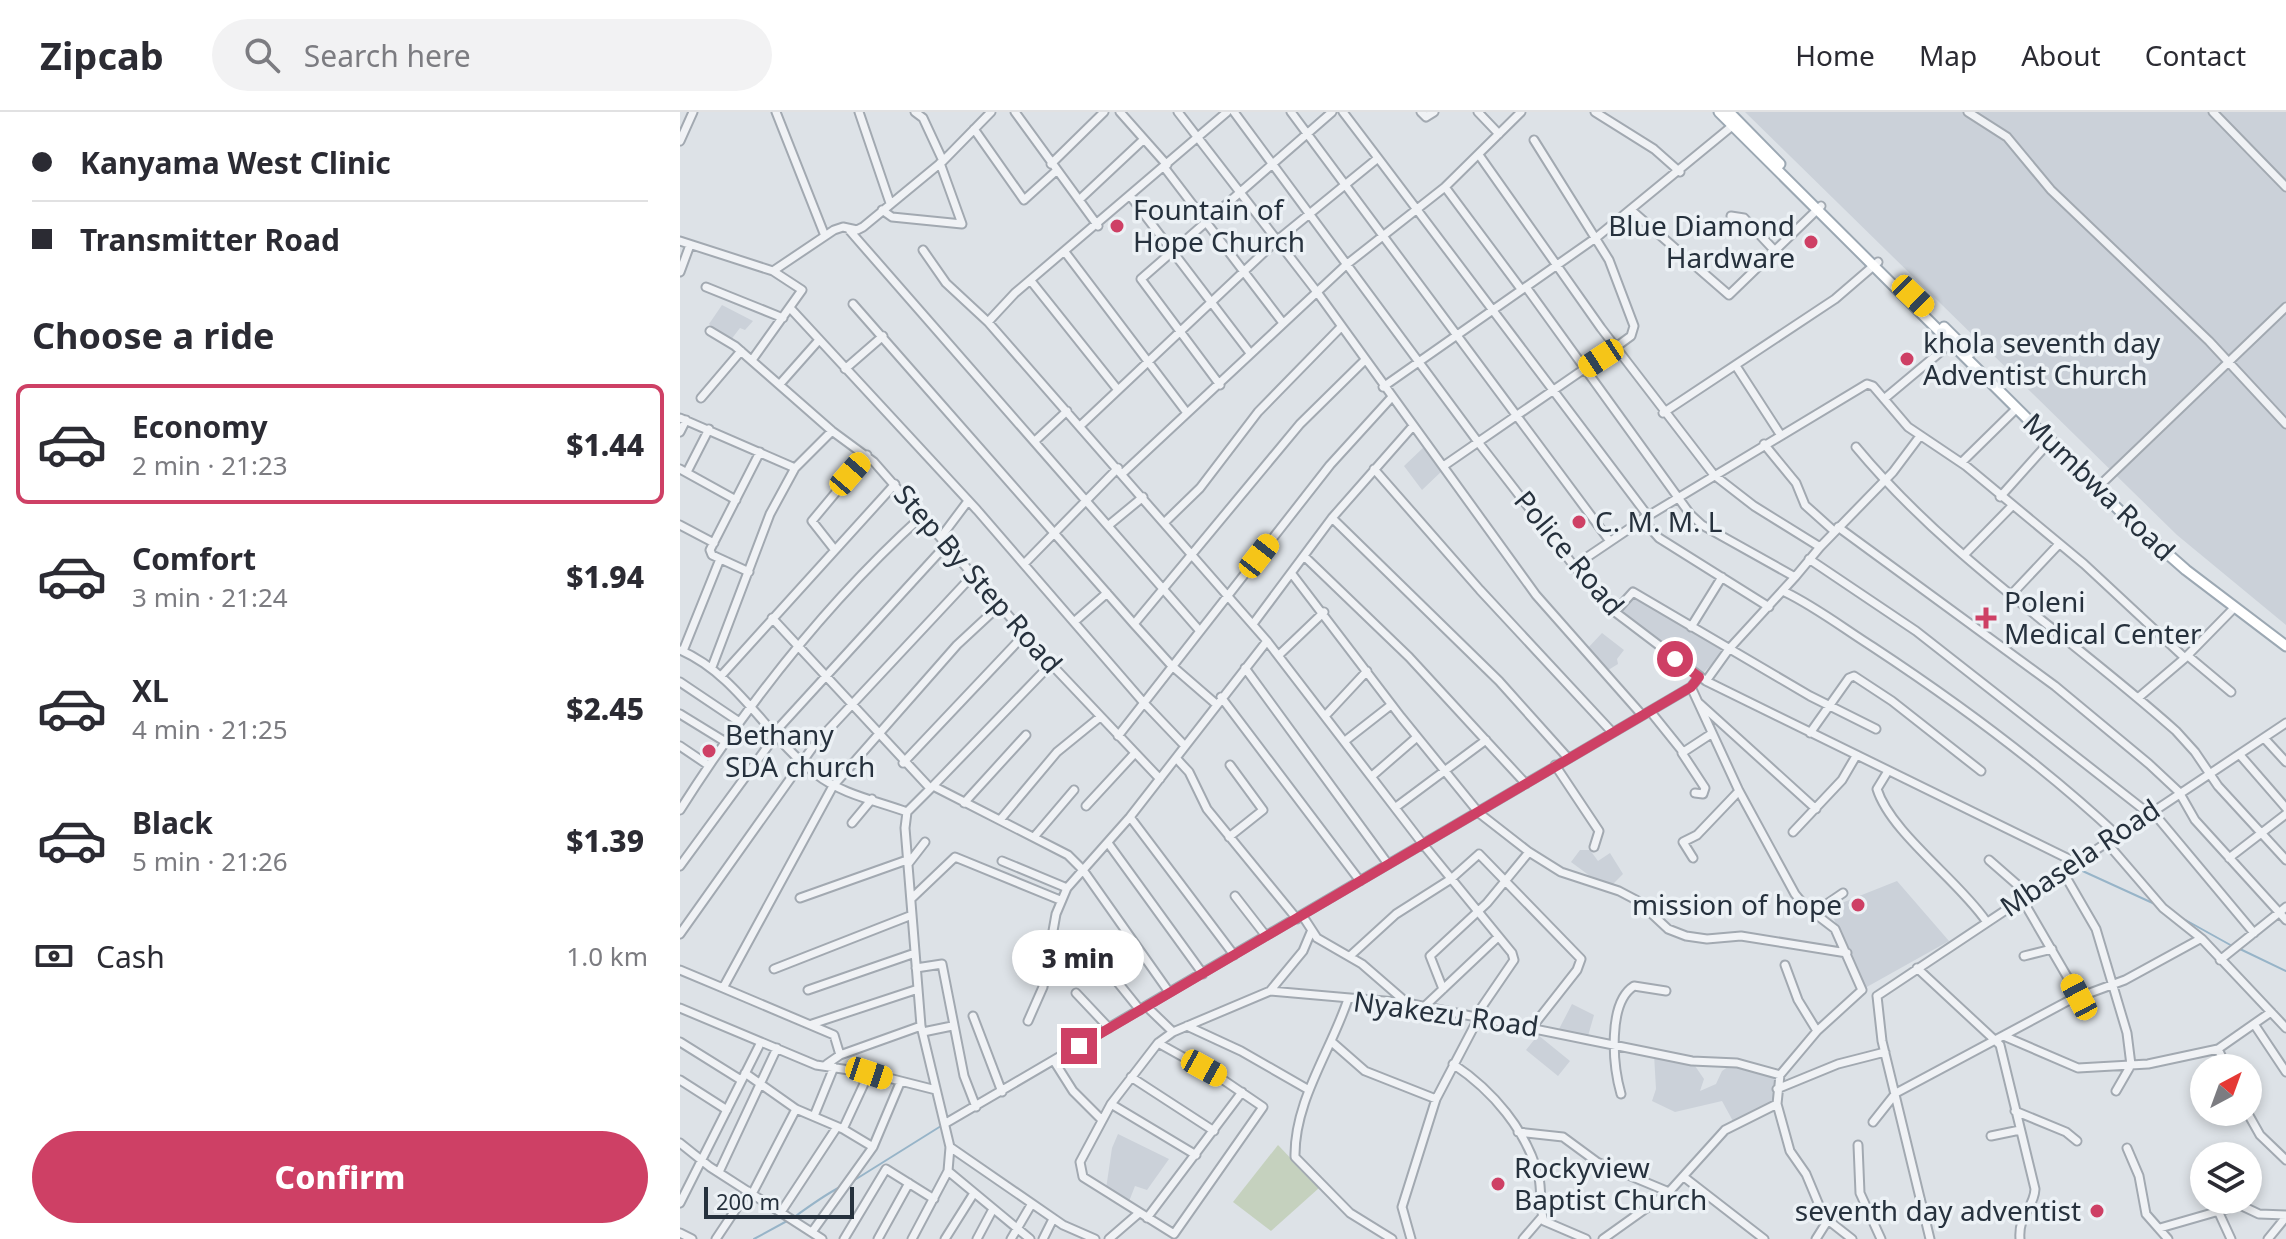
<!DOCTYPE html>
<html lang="en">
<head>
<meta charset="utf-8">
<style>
	:root { --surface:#fff; --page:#f2f2f3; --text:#2b2b33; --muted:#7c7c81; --line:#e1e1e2; --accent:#ce4065 }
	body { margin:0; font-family:"Noto Sans",sans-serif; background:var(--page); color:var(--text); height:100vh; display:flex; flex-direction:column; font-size:30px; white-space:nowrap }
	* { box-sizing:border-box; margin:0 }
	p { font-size:26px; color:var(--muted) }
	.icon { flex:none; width:44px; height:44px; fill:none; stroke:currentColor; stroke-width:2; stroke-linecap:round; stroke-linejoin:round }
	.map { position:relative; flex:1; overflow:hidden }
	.side { display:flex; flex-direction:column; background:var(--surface); width:680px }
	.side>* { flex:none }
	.top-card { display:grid; align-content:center; height:176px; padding:0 32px; background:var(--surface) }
	.needle { width:52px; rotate:41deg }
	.tools { position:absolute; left:1510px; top:942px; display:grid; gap:16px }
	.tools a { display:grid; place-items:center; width:72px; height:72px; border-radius:50%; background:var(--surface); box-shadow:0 4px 12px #0003; font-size:40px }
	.scale { position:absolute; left:24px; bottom:20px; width:150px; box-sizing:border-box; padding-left:8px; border:4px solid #26313d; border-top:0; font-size:22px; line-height:28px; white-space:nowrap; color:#26313d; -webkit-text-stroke:6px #ecf1f5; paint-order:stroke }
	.end { position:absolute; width:36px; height:36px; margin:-18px; border:10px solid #ce4065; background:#fff; box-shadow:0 0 0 4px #fff }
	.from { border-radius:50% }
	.bubble { position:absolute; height:56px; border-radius:28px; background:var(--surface); box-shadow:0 4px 12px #0003; font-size:26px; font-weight:800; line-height:56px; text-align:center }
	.car { position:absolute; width:24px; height:48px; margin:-24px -12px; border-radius:10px; box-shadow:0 0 6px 2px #0007; background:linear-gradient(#f5c518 24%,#345 0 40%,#f5c518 0 76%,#345 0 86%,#f5c518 0) }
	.top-card b { display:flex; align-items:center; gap:28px; height:76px; font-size:30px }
	.top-card b+b { border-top:2px solid var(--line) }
	.top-card i { width:20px; height:20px; background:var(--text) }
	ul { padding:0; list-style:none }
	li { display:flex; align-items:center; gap:24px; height:120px; margin:0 16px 12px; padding:0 16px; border:4px solid transparent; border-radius:12px }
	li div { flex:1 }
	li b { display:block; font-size:30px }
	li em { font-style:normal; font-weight:800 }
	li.active { border-color:var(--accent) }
	li>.icon { width:72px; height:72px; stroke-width:1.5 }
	h2 { padding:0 32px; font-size:36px; line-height:96px }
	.pay { display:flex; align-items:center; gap:20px; height:88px; padding:0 32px; font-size:30px }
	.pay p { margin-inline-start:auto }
	.cta { display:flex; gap:16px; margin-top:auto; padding:16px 32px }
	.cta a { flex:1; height:92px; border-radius:48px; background:var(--accent); color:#fff; font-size:32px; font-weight:800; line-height:92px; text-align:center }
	header { display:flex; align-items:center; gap:48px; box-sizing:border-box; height:112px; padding:0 40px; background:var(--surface); border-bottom:2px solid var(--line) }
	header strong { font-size:38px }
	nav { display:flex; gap:44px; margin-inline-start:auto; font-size:28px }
	.search { width:560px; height:72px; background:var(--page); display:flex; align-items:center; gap:20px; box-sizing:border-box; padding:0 28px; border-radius:44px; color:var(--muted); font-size:30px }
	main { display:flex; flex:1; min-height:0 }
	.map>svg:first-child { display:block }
</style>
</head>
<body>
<header>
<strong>Zipcab</strong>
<div class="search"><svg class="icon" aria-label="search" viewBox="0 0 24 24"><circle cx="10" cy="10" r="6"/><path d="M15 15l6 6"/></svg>Search here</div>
<nav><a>Home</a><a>Map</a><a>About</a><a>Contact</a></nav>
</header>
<main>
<section class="side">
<div class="top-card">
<b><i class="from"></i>Kanyama West Clinic</b>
<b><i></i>Transmitter Road</b>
</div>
<h2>Choose a ride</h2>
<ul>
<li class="active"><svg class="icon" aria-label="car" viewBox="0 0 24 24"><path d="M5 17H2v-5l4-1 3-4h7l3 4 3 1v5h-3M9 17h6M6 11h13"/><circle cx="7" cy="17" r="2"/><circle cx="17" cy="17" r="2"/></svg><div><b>Economy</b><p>2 min · 21:23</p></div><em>$1.44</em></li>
<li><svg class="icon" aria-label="car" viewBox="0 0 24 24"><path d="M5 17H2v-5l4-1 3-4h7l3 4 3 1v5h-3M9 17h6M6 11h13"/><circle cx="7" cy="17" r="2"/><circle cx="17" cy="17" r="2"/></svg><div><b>Comfort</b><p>3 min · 21:24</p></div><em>$1.94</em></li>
<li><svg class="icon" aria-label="car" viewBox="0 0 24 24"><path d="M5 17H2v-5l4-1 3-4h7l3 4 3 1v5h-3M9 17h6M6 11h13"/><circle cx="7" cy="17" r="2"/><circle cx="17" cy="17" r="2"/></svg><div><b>XL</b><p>4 min · 21:25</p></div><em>$2.45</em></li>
<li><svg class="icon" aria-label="car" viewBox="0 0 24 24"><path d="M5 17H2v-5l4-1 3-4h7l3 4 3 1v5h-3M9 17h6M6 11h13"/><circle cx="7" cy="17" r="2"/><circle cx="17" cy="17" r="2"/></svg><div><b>Black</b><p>5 min · 21:26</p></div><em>$1.39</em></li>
</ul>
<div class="pay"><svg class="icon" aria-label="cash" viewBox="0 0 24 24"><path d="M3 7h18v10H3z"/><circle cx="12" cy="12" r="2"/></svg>Cash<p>1.0 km</p></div>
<div class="cta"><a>Confirm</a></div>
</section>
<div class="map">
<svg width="1606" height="1127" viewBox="0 0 1606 1127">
	<rect width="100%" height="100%" fill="#dde2e7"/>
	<path fill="#cbd1d9" d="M1065,0H1606V513L1497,423Z
		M42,193L73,209L65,218L60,216L50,229L29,212Z
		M745,334L764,357L742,378L724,354Z
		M951,482L1042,536L1036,548L1022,562L1008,554L939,497Z
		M922,521L944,538L937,547L938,552L925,560L907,537Z
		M900,738H910L918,749L930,741L943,762L932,773L914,767L891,750Z
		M1217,769L1269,829L1185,876L1149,796Z
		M409,837L429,862L420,869L415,866L399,873L390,849Z
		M892,892L914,903L908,924L879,917Z
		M858,923L890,949L878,964L846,938Z
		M974,942L1013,951L1024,967L1020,979L1036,972L1042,959L1052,952L1095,964L1096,988L1054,1011L1042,989L995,1000L972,989L976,977Z
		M438,1022L489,1047L467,1078L455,1074L448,1092L426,1077L432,1036Z"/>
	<path fill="#c5d1be" d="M598,1033L639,1076L591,1119L553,1090Z"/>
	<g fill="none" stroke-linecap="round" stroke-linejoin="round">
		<path stroke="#97b4c8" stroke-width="2" d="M1104,611L1134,626
			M1396,756L1477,793
			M1500,805L1554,835
			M1560,837L1606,859
			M557,845L569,838
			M492,883L524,864
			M451,907L462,900
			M316,985L349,967
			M285,1004L307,991
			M173,1069L261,1014
			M113,1106C128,1095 143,1084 160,1075
			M74,1127L107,1109"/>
		<defs>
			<path id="minor" d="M96,0L145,124
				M179,0L210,91
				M235,0L243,6L263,49
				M335,0L418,114
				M440,0L487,53
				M498,0L637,180L856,483L962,603
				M547,0L335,181L308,210L587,529L742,731L832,841L834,848L795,905
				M554,0L798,330L894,454L935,500L1026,569L1397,751
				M611,0L929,428
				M663,0L698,46
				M741,0L746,5L754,0
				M798,0L819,22
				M915,0L974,37L1000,60
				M1288,0L1327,25L1371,78L1529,229L1606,312
				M1533,0L1606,75
				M294,17L344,88L376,59
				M0,29L13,0
				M799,43L921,216L1034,363L1074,394L1140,435L1115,465
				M371,52L424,0
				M484,55L603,211
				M765,75L841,177
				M451,85L570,241
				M399,88L463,28
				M202,98L212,105L282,112L260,51
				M951,98L1049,183L1141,94
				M1051,104L1064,106L1095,139
				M170,119L519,518
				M0,129L93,159L122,178L72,248
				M243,138L266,171L308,210
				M385,140L507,301
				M93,159L154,118L163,115L177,118L183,115L263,49L311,0
				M0,160L10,133
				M351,169L438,278
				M26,175L103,206
				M846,175L1010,402L1022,413L1115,465L1049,537L1026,569
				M173,192L454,512L491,553L536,592
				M111,197L297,398L464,591L505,634
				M30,219L55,234L152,319L194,350L371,552L480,667
				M1056,254L1100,322
				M165,257L203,224
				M100,272L139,228
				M540,273L461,167L652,0
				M703,275L917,125L1057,10
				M21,286L61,239
				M1204,287L1271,231
				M983,301L1155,187L1198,150
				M0,306L115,356L90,402L32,555
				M400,314L595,130L698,46L968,404
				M0,320L6,308
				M355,329L387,299
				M1084,332L1116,371L1125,393L1154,419
				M1176,335C1268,446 1390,524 1496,619L1515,640L1538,674L1606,748
				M1282,350L1336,297
				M765,353L936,235L951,224L954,214L929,148L854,28
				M115,356L152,319
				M0,357L56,388
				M694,357L800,478L932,620
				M7,360L29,317
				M443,361L666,153L765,75L841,0
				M1416,377L1606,195
				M1320,385L1372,327
				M652,406L819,569L888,646
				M962,407L979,426L1089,495
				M485,410L520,376L578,300L661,215
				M0,413L34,431
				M429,413L463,385
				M1158,415L1375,574L1469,652L1499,680L1515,708L1606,808
				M261,425L288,389
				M1140,435L1213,360L1240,324
				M154,437L132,409L187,343
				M1284,443L1331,395
				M624,444L729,545L846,672
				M1129,447L1236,519L1468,701
				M344,452L438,356
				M894,454L968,404L1187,272L1193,274L1228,315L1286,354L1404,452L1505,546L1555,495
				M69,460L32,443L30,438L80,340
				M612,462L721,605L799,701L849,740L881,760L939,779L958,789L988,817L1006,824L1027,827L1061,824L1167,841
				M1105,480C1136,495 1163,516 1193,535C1278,591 1362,653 1437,723
				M1330,484L1379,432
				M935,500L953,480L1130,584L1196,617
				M92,506L249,675
				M394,510L427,481
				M454,512L620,312L684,249
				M573,512L652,406L733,314
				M1011,515L1042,465
				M0,538C58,563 87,625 136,662C161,682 197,689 227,700L253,674L388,743L403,758L489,880
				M3,539L40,447
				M599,543L644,500
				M1508,544L1551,580
				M565,556L708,752
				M41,564L215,372
				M0,570L58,609
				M1011,575L1059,679L1115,782L1125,794L1155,817L1182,878
				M541,585L680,769
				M1458,586L1505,546
				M1019,591L1136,697
				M970,599L1003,640
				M0,602L44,629
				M646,603L687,559
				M94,621L266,433
				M1130,621L1169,566L1174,564L1212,589L1301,659
				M438,624L650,353L711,286
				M1584,626L1606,650
				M665,629L711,593
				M0,634L28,653
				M1560,643L1606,696
				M496,646L509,660L527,697L617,807
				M223,651L345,522
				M875,653L919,719L914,735
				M1208,659L1197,677C1211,721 1278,768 1306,809
				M692,664L737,625
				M253,674L371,552
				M1015,681L1023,682L1025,676L1002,641L1031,622
				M284,691L346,623
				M406,694L455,641
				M716,695L806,628
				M0,698C68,591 148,489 242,404
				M1472,699L1574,821
				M227,700L225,716L241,914L270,1035L268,1059L232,1127
				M450,705L554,843
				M320,708L377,640L420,605
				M172,711L192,687
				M1113,720L1162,668L1176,644
				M354,725L394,678
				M549,725L583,698L550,653
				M428,731L523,862
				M1427,731L1483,796L1522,827L1606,916
				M1013,746L1003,730L1017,723L1059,679
				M1549,746L1606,702
				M1309,748L1349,783
				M322,749L387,776
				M228,752L245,730
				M0,754L96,623
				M1383,760L1416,817L1447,921L1451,953L1436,979
				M555,784L586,824
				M120,786L227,748
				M232,786L275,745L380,788
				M1342,787L1399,885
				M1135,800L1163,781
				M622,803L637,826L682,852L727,891
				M0,822L135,632L293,463
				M402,826L460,898
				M670,844L716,802L771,767L799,742L901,847L897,858L853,914
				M1344,844L1372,837
				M1540,848L1606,795
				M1105,853L1118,888L1137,919
				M236,856L262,852L284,964L296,995
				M1237,856L1320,933L1355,1077C1354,1097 1338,1102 1340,1127
				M94,857L232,803
				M0,858L43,876L153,674L277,533L319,494
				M43,876L154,923L160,943
				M763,877L750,844L807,791L849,740
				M128,878L235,841
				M590,879L623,839L631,820
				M396,881L429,916
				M1197,884L1606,611
				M1197,884L1202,929L1250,1127
				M668,887C651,939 614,989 615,1045L670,1101L712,1127
				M466,894L493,920
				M745,894L818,825
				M0,896L136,953L189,961L256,978
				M293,904L322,980
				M348,909L363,875L376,802L387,776L450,705L587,529
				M132,912L238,877
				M1574,912L1606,960
				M507,914L561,939L629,978
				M243,920L272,914
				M1326,925L1398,956L1468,952L1538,937
				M0,930L61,968
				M478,931L539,965L583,995L494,1122L403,1065L400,1050L431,992L478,931L493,920L590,879L727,891L1012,949L1057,951L1100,963L1137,919L1182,878
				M653,931L685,959L756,987
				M374,949L393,979L422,1008
				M147,952L160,943L241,914
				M773,952C812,978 847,1018 859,1066C862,1080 859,1096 864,1109L906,1127
				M1547,956L1538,937L1591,900
				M65,961L116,997L163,1017L193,1035L132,1120
				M1100,963L1097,992L1110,1039L1126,1062L1144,1105L1172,1127
				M451,965L534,1019
				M0,968L47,998
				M1097,977L1158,952L1205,940
				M941,982C933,954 927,891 954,874L986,879
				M431,992L516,1043
				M1335,999L1386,1020L1397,1029
				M1567,1000L1580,1023L1606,1048
				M134,1004L154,955
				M1193,1010L1216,981L1388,889L1445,868L1520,827
				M266,1011L1011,575L1019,565
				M163,1017L189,961
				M838,1020L883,1025L917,1050L989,1080
				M1311,1024L1340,1018
				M0,1031L30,1055L142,1127
				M1178,1033L1180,1081L1201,1127
				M193,1035L220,971
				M270,1035L383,1113L415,1127
				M1447,1036L1459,1064L1466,1102L1488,1127
				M1528,1044L1531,1041
				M1524,1051V1059
				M268,1059L350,1127
				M39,1060L97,936
				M1004,1065L1084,1127
				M72,1082L116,997
				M1533,1088L1551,1127
				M0,1091L81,930
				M101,1100L157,1015
				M467,1106L562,980
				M1480,1116L1560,1093L1579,1102L1606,1103
				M0,1121L12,1127
				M36,1127L68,1079
				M164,1127L206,1057L254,1087
				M198,1127L229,1071
				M265,1127L294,1081
				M297,1127L313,1097
				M331,1127L351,1093
				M363,1127L373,1107
				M429,1127L459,1101
				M731,1127L722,1095L756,987L799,905
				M843,1127L862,1105
				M923,1127L989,1080L1045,1018L1097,992
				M1136,1127L1148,1108
				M1588,1127L1606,1105"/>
			<path id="major" d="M1039,0L1448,407L1506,458L1606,534
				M1049,0L1100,52
				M1264,215L1290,241"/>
		</defs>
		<use href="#minor" stroke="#a2a9b1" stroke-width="11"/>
		<use href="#major" stroke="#9ca8b3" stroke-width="13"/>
		<use href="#minor" stroke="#f0f2f5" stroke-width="7"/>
		<use href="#major" stroke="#fff" stroke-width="9"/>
	</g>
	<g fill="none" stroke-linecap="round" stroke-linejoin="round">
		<path stroke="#ce4065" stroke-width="10" d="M399,934L1011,575L1019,565L995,547"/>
	</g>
	<g fill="#ce4065" stroke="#ecf1f5" stroke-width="3">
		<circle cx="437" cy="114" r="8"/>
		<circle cx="1131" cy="130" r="8"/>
		<circle cx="1227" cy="247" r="8"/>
		<circle cx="899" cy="410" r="8"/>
		<path d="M1302 494h8v8h8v8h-8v8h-8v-8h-8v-8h8z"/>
		<circle cx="29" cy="639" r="8"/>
		<circle cx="1178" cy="793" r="8"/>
		<circle cx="818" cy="1072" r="8"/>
		<circle cx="1417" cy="1099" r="8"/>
	</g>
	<g text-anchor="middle" stroke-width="7" stroke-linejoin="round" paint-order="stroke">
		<g font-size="28" fill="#26313d" stroke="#ecf1f5" text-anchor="start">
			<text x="453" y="108">Fountain of<tspan x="453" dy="32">Hope Church</tspan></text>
			<text x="1115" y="124" text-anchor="end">Blue Diamond<tspan x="1115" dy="32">Hardware</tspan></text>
			<text x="1243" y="241">khola seventh day<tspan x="1243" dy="32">Adventist Church</tspan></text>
			<text x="915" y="420">C. M. M. L</text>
			<text x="1324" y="500">Poleni<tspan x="1324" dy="32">Medical Center</tspan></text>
			<text x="45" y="633">Bethany<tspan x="45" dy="32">SDA church</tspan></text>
			<text x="1162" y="803" text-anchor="end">mission of hope</text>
			<text x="834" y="1066">Rockyview<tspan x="834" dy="32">Baptist Church</tspan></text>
			<text x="1401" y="1109" text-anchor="end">seventh day adventist</text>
		</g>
		<g font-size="28" fill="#26313d" stroke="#ecf1f5">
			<text transform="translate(1419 375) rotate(44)" y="10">Mumbwa Road</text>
			<text transform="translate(889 441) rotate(50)" y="10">Police Road</text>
			<text transform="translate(298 467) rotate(49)" y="10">Step By Step Road</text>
			<text transform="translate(1400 746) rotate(-34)" y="10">Mbasela Road</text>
			<text transform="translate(766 902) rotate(8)" y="10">Nyakezu Road</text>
		</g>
	</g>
</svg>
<div class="tools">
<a><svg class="needle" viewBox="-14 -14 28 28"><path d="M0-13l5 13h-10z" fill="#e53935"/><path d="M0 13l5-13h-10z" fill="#7c7c81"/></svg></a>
<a><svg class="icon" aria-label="layers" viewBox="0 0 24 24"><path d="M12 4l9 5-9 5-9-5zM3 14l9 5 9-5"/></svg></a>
</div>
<div class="scale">200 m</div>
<i class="end from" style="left:995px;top:547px"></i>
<i class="end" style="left:399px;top:934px"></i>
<div class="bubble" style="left:332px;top:818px;width:132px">3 min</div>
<i class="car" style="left:1233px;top:184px;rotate:134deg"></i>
<i class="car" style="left:921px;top:246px;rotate:237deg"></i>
<i class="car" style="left:170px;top:362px;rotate:41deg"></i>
<i class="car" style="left:579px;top:444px;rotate:38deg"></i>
<i class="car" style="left:1399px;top:885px;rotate:332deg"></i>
<i class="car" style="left:524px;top:956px;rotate:119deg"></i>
<i class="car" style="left:189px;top:961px;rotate:108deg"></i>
</div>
</main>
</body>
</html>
